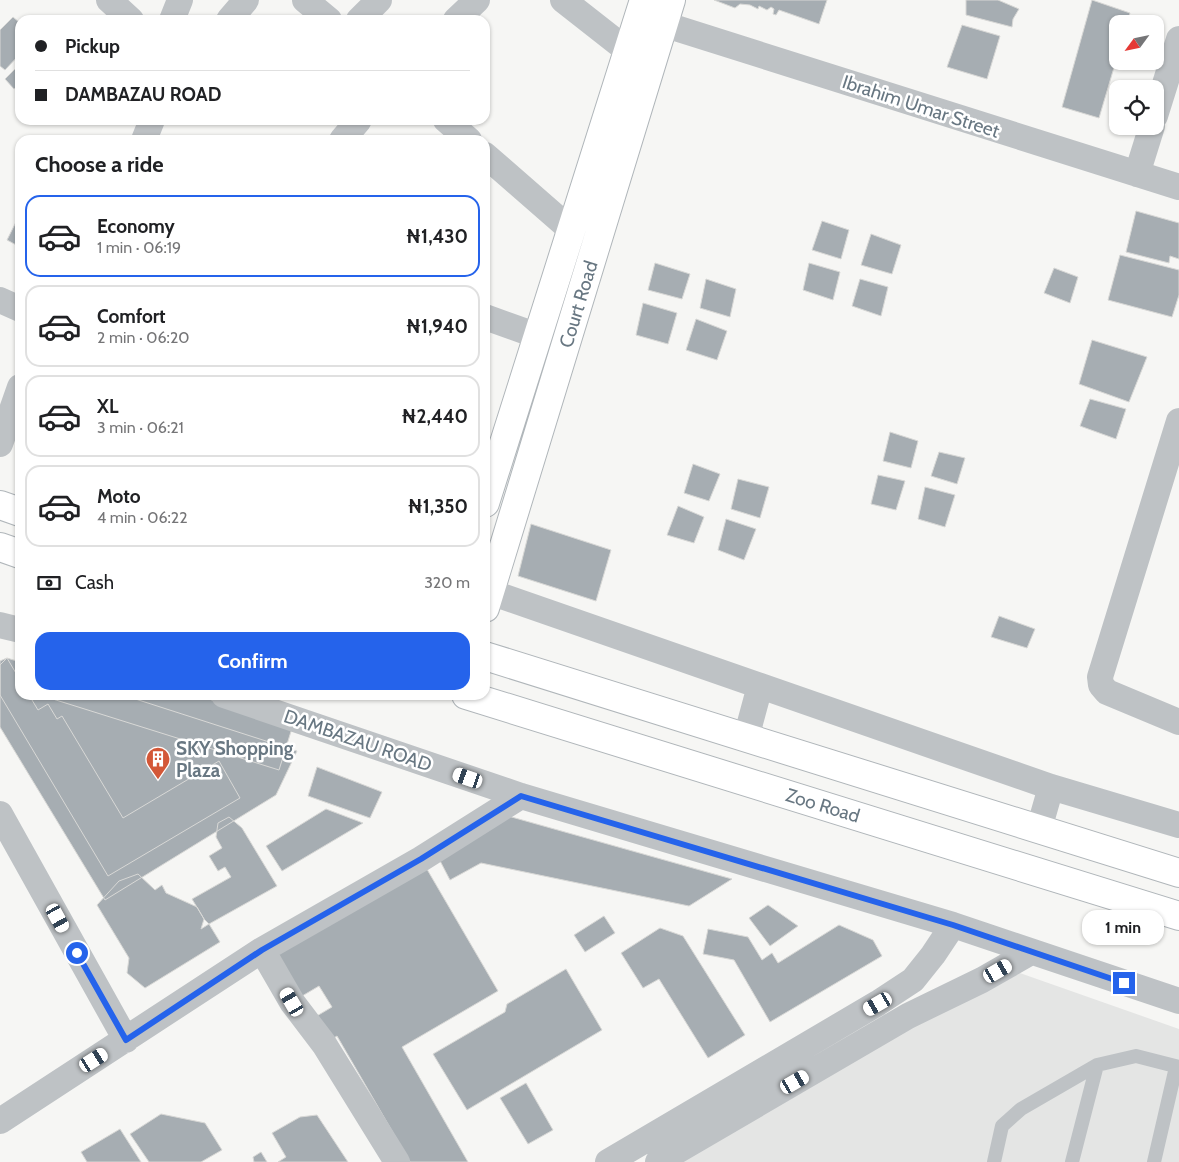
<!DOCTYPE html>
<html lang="en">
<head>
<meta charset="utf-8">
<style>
	:root { --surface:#fff; --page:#f6f6f6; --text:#202124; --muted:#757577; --line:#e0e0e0; --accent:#2563eb }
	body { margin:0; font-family:Cabin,sans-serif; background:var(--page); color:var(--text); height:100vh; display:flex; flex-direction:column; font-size:19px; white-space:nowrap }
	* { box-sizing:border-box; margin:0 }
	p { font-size:16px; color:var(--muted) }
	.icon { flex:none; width:28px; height:28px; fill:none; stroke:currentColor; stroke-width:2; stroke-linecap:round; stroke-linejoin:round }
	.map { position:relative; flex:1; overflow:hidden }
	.sheet { position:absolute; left:15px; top:135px; width:475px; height:565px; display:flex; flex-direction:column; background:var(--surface); border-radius:15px; box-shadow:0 1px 4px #0004 }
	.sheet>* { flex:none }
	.guide { position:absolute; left:15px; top:15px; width:475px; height:110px; border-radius:15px; box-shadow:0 1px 4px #0004; display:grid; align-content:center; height:110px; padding:0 20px; background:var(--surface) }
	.needle { width:32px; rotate:237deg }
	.buttons { position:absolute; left:1109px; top:15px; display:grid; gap:10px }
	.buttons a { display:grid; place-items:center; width:55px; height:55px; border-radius:10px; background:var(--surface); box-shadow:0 1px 4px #0004; font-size:25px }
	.end { position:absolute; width:22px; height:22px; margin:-11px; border:6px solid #2563eb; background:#fff; box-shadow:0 0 0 2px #fff }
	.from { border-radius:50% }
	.bubble { position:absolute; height:35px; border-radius:15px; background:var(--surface); box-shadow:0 1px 4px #0004; font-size:16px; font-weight:700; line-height:35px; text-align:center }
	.car { position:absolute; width:15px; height:30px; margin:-15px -8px; border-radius:6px; box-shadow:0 0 4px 1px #0007; background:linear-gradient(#fff 24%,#345 0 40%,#fff 0 76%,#345 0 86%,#fff 0) }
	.guide b { display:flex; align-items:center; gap:18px; height:48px; font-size:19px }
	.guide b+b { border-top:1px solid var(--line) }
	.guide i { width:12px; height:12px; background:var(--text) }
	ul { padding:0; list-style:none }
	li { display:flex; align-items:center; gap:15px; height:82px; margin:0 10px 8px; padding:0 10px; border:2px solid var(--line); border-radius:15px }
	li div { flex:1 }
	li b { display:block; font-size:19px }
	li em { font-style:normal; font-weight:700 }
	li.active { border-color:var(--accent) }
	li>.icon { width:45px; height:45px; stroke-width:1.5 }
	h2 { padding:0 20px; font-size:22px; line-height:60px }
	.pay { display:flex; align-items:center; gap:12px; height:55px; padding:0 20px; font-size:19px }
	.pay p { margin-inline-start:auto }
	.cta { display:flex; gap:10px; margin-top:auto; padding:10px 20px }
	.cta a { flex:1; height:58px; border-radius:15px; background:var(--accent); color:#fff; font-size:20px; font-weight:700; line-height:58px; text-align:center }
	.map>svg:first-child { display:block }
</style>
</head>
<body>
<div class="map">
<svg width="1179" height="1162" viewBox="0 0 1179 1162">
	<rect width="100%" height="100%" fill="#f6f6f4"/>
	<path fill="#e4e5e4" d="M1017,972L1179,1029V1162H676L958,993Z"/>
	<path fill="#a6adb2" stroke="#d8d8d6" d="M714,0H827L819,24L779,10L776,15L773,14L774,9L771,7L767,10L759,6L758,9L750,5L740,4L735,8Z
		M966,0H998L1019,9L1013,19L1012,27L966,15Z
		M1092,0L1130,13L1126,24H1118V54L1099,118L1062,107Z
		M13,17L20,23V54L5,70L0,66V30Z
		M962,25L1000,36L987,79L947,67Z
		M20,64V84L14,89L5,79Z
		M1136,211L1179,223V259L1170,256L1169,263L1126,252Z
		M20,214V247L7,240Z
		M822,221L849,230L841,259L812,250Z
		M871,234L901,245L892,274L861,265Z
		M1120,255L1179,270V295L1172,317L1108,300Z
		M655,263L690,274L682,299L648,290Z
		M809,263L840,272L833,300L803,290Z
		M1054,268L1078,277L1070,303L1044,293Z
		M706,279L736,289L730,317L700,308Z
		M860,279L888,287L881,316L852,306Z
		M643,303L677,313L668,344L636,335Z
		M696,319L727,331L717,360L686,350Z
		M1092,340L1147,357L1129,402L1079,384Z
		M1090,399L1126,409L1116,439L1080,426Z
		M890,432L918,441L911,468L883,461Z
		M939,452L965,458L957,484L931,476Z
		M693,464L720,474L709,501L684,493Z
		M878,475L905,481L896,510L871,504Z
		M738,479L769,487L760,518L731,509Z
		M925,487L955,495L945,527L918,519Z
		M678,506L704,517L694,543L667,535Z
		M726,519L756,529L744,560L718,550Z
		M531,524L611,550L596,601L518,576Z
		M999,616L1035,629L1027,648L991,637Z
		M7,658L20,680V695H29L38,710L48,704L57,719L62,716L123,818L219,761L240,798L108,876L0,695V661Z
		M7,658L20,662V695H123L297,751L276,795L105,900L0,727V665Z
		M40,695H196L293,725L279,770Z
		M317,767L382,792L370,818L308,796Z
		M326,809L363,823L282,871L266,846Z
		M508,816L732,879L689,906L481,863L450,880L437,855Z
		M229,817L242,828L277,886L209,924L204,919L192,899L231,877L225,867L218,871L209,856L222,848L216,837L218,823Z
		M421,859L498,991L402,1047L468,1162H410L337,1036L324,1044L310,1020L332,1007L319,986L292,1002L262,950Z
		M138,874L155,890L162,885L166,893L197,907L204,919L201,929L209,924L220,942L145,988L127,973L129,958L97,905L119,881Z
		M768,905L798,926L770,946L749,918Z
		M604,916L615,933L585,952L574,935Z
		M839,925L873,940L882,956L770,1022L734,960L703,954L708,929L748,937L762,960L772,953L778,963Z
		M660,928L683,936L745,1035L708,1058L659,979L643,988L621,953Z
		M566,969L602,1030L467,1110L433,1054L505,1012L507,1004Z
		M526,1083L553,1130L528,1144L500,1098Z
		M161,1114L205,1123L222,1150L201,1162H149L130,1134Z
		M317,1115L348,1162H278L286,1157L272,1133L300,1117Z
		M120,1129L141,1162H87L81,1152Z
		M261,1152L267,1162H254L253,1157Z"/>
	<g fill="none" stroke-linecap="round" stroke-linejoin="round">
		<defs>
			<path id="secondary" d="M485,503L644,0
				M0,505L20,512
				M0,547L20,554
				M485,608L671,0
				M485,656L1179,873
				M466,695L1179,916"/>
		</defs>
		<use href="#secondary" stroke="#b0b6ba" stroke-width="30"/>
		<path stroke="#bec2c5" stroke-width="14" d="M994,1162L1002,1126L1021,1109L1097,1065L1136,1056L1179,1067
			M1072,1162L1097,1065
			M1154,1162L1176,1067"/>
		<path stroke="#bec2c5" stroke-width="26" d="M109,0L131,20
			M305,0L329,20
			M563,0L628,51
			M644,16L663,24L1179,187
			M172,20L180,0
			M229,20L246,0
			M359,20L379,0
			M456,20L477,0
			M1155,116L1179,39
			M446,120L469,140
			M144,140L152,120
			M342,140L359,120
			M485,155L571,230
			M1137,174L1152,126
			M0,300L20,309
			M485,317L538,336
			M1179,421L1100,677L1101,685L1107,692L1179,722
			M0,444L20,387
			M490,592L1051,787L1179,825
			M0,625L20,630
			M224,695L521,796L953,925L1179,1001
			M746,738L760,686
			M0,814L126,1040
			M1039,829L1051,787
			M262,950L292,1002L324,1044L397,1162
			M0,1121L262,950L421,859L521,796
			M608,1162L878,1003L913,980L933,955L953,925
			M658,1162L908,1016L982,980L1031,952"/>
		<use href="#secondary" stroke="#fff" stroke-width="28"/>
	</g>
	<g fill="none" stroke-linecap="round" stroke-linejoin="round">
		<path stroke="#2563eb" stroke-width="6" d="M77,953L126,1040L262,950L421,859L521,796L953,925L1124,983"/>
	</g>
	<defs>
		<symbol id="building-pin" viewBox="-11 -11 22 30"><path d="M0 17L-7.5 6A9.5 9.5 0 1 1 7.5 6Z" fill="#d35737" stroke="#fff"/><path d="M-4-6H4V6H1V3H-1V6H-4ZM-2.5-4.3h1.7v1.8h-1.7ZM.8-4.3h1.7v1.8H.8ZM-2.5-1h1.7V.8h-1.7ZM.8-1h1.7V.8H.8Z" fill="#fff"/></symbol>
	</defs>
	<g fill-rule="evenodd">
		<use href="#building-pin" x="144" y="745" width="28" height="38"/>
	</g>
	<g text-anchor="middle" stroke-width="5" stroke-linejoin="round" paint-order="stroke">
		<g font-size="19" fill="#687782" stroke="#fff">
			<text transform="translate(921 106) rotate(18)" y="7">Ibrahim Umar Street</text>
			<text transform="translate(578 304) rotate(-73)" y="7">Court Road</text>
			<text transform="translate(358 740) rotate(19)" y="7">DAMBAZAU ROAD</text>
			<text transform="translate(823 805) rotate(17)" y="7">Zoo Road</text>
		</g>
		<g font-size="19" font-weight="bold" fill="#687782" stroke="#fff" text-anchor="start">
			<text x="176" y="755">SKY Shopping<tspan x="176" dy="22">Plaza</tspan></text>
		</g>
	</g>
</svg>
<div class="buttons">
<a><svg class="needle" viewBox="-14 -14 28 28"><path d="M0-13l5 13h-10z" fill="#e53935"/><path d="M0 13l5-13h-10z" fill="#757577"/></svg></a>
<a><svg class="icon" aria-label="locate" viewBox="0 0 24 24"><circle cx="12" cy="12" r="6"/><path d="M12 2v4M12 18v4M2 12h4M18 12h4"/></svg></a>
</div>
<i class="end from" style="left:77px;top:953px"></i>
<i class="end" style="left:1124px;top:983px"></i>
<div class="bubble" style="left:1082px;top:910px;width:82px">1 min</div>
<i class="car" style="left:468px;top:778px;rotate:289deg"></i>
<i class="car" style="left:58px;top:918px;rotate:151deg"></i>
<i class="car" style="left:998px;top:971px;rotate:60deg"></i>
<i class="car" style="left:292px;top:1002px;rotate:330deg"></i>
<i class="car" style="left:878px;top:1004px;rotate:240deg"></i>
<i class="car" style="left:94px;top:1060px;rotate:58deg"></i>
<i class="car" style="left:795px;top:1082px;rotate:60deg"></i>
<div class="guide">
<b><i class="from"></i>Pickup</b>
<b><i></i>DAMBAZAU ROAD</b>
</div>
<section class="sheet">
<h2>Choose a ride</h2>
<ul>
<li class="active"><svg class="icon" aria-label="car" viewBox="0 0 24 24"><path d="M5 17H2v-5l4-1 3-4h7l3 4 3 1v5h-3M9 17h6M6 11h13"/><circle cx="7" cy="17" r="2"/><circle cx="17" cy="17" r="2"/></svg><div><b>Economy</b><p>1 min · 06:19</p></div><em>₦1,430</em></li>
<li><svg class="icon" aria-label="car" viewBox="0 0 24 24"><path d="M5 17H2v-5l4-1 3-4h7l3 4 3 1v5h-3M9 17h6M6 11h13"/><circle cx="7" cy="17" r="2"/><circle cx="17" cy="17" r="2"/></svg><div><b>Comfort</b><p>2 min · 06:20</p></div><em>₦1,940</em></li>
<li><svg class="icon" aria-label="car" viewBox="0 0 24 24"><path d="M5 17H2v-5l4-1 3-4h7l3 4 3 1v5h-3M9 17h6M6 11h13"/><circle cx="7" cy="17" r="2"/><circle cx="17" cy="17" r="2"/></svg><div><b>XL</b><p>3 min · 06:21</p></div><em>₦2,440</em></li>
<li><svg class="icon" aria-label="car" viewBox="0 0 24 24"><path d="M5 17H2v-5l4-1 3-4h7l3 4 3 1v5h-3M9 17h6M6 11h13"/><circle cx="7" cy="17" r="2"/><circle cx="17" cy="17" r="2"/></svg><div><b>Moto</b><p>4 min · 06:22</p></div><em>₦1,350</em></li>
</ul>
<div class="pay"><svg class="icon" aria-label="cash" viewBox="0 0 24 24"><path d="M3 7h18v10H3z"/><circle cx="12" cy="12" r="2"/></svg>Cash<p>320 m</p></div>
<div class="cta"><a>Confirm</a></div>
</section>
</div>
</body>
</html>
